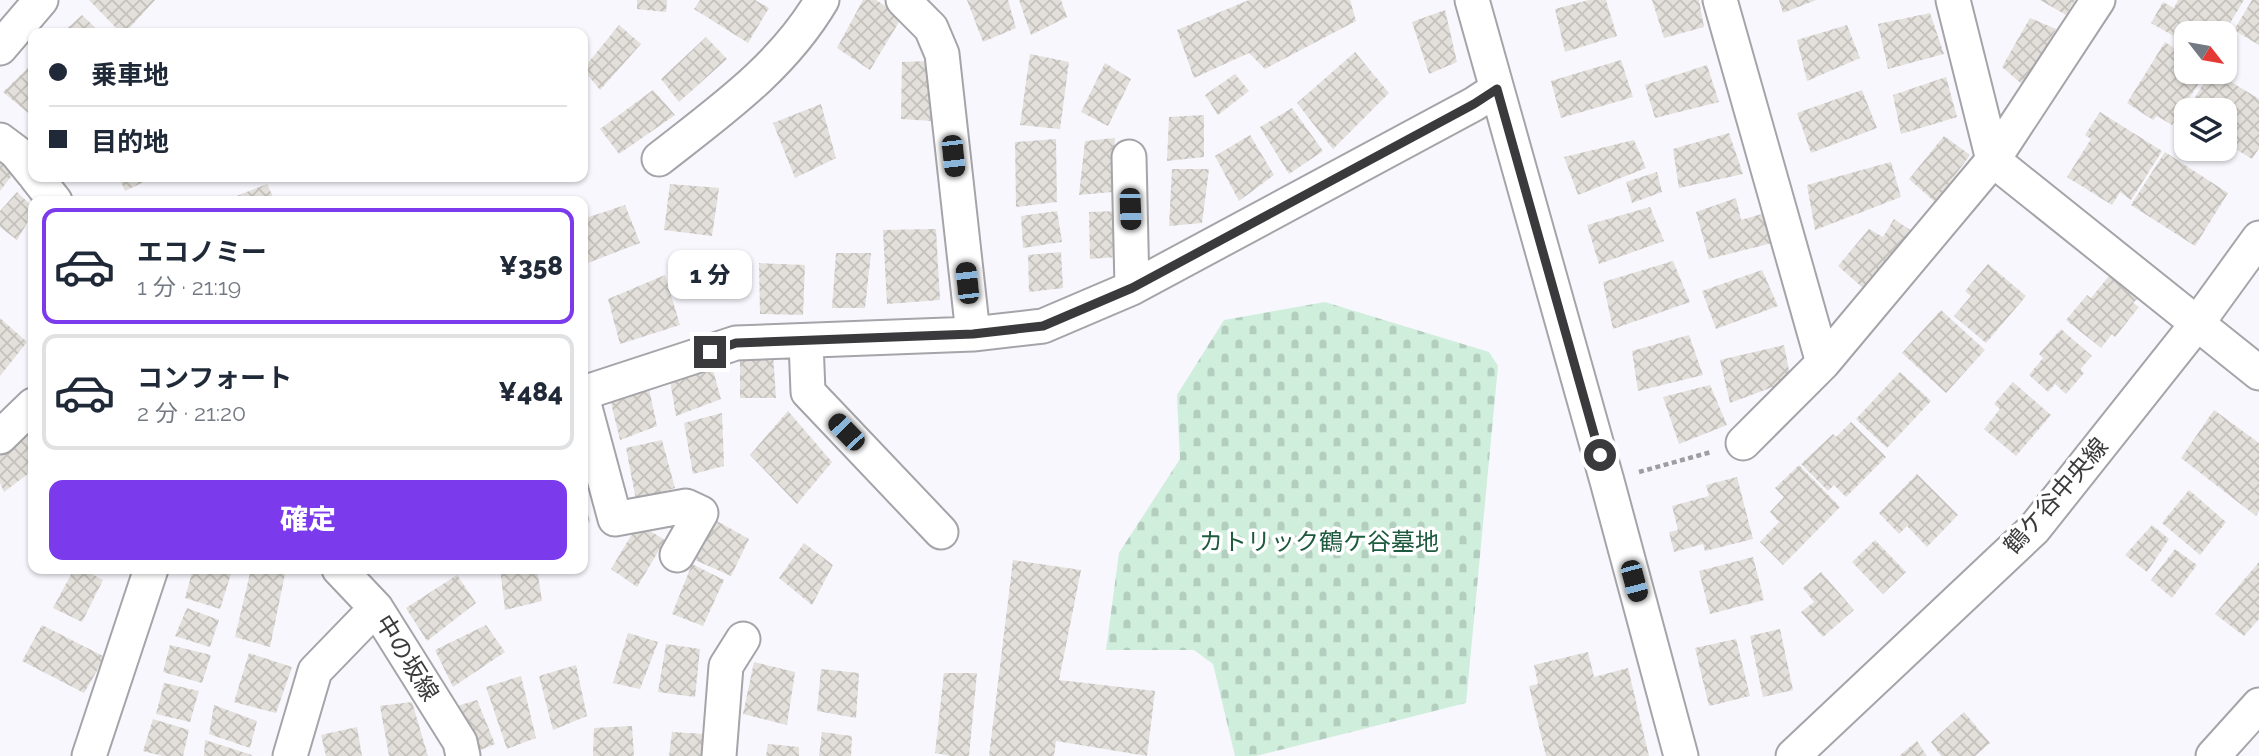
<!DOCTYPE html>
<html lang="ja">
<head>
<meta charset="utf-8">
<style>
	:root { --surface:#fff; --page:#f2f2f3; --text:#1f2937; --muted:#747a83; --line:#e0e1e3; --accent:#7c3aed }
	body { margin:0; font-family:Raleway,"Noto Sans JP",sans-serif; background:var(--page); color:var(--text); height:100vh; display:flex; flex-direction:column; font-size:26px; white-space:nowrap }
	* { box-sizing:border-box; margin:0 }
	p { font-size:23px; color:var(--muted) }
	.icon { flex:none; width:38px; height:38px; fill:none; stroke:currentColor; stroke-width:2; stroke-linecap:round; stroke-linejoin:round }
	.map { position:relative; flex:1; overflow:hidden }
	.drawer { position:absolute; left:28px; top:196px; width:560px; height:378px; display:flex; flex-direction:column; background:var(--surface); border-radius:14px; box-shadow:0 2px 5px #0004 }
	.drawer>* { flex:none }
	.hud { position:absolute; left:28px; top:28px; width:560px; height:154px; border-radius:14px; box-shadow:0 2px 5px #0004; display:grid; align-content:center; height:154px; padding:0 21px; background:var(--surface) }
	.needle { width:46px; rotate:121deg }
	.buttons { position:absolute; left:2174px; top:21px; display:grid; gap:14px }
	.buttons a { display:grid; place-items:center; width:63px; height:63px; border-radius:14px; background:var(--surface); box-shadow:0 2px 5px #0004; font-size:35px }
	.end { position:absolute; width:32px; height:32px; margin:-16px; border:9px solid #3a3a3c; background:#fff; box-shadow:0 0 0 4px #fff }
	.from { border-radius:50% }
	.bubble { position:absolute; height:49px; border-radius:14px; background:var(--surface); box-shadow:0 2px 5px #0004; font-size:23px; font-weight:800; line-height:49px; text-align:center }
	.car { position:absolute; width:21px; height:42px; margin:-21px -10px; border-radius:9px; box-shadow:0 0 5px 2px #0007; background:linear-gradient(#222 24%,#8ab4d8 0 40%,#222 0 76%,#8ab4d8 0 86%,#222 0) }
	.hud b { display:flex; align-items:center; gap:24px; height:66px; font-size:26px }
	.hud b+b { border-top:2px solid var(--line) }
	.hud i { width:18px; height:18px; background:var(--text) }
	ul { padding:12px 0 0; list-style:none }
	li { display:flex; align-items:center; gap:21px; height:116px; margin:0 14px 10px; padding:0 7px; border:4px solid var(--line); border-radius:14px }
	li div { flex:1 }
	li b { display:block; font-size:26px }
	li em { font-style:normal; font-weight:800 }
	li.current { border-color:var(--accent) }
	li>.icon { width:63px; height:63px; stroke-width:1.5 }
	.action { display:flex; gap:14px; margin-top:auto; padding:14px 21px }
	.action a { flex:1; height:80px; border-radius:14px; background:var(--accent); color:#fff; font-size:28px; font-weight:800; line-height:80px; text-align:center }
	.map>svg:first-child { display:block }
</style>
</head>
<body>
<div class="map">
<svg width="2259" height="756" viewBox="0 0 2259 756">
	<defs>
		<pattern id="cemetery-stones" width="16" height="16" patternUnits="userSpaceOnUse" patternTransform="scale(1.75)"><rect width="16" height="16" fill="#d0eedc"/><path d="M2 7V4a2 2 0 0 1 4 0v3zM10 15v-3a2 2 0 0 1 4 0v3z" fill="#b3cdbe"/></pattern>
		<pattern id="building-cross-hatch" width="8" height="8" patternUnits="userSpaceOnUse" patternTransform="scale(1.75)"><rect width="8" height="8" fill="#e3e0db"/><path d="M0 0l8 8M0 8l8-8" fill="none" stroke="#c4c1bd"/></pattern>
	</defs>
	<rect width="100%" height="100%" fill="#f7f7fd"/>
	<path fill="url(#cemetery-stones)" d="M1325,302L1489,352L1498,366L1466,703L1256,756H1235L1213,664L1194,650H1106L1119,553L1180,459L1177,395L1224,320Z"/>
	<path fill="url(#building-cross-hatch)" d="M89,0H155L125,33H121Z
		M637,0H667L666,12L637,9Z
		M700,0H755L769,8L748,43L694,9Z
		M863,0H876L902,17L870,70L837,48Z
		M967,0H1008L1016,28L983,42Z
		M1019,0H1061L1067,17L1031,35Z
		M1249,0H1350L1356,21L1265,69L1249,53L1194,78L1177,30Z
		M1589,0H1606L1617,36L1565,52L1555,9Z
		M1652,0H1699L1704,27L1664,38Z
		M1779,0H1816L1783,13Z
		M2040,0H2075L2066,15Z
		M2178,0H2244L2224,33H2186V43L2151,23L2163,2L2174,8Z
		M2252,0H2259V45L2234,30Z
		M1445,10L1457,62L1429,74L1412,22Z
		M1930,13L1944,54L1888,69L1878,24Z
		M82,15L101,33H62Z
		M2030,18L2056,29L2023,85L2002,67Z
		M619,25L641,44L600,90L583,69Z
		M1847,25L1860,58L1807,81L1797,40Z
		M706,37L727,59L679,102L661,79Z
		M2165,42L2186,56V72H2206L2172,125L2157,116L2153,120L2127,103Z
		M1355,52L1389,93L1333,149L1297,103Z
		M1030,54L1069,62L1060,129L1020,125Z
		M1621,60L1633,97L1561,118L1551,81Z
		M933,61L932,121L901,119L902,62Z
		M33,63V117L3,92Z
		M1105,63L1131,79L1108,126L1081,112Z
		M1707,65L1719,102L1655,118L1645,85Z
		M2211,72H2215L2259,99V148L2252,159L2224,142V110H2187Z
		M1235,74L1249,91L1218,115L1205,95Z
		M1946,77L1957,117L1901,134L1893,95Z
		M653,90L675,115L619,154L600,129Z
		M1862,90L1877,128L1811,153L1797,113Z
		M821,104L836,158L795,178L773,123Z
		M1292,108L1323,151L1289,174L1260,127Z
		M2100,112L2162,151L2131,200L2120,192L2112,205L2067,177L2091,139L2085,135Z
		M1204,115V157L1167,161L1169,117Z
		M1729,133L1743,174L1679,188L1673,149Z
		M1250,135L1274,175L1239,201L1215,156Z
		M1944,136L1970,155L1935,202L1909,179Z
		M1115,138L1112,192L1079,195L1085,141Z
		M1056,139L1057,202L1016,207L1015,142Z
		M1634,140L1646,168L1578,195L1564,157Z
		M0,152L19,166L0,191Z
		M2165,152L2228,193L2195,246L2131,205Z
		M1891,162L1901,197L1815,230L1807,185Z
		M1172,169H1209L1202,223L1169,226Z
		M1657,172L1662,192L1632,203L1626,182Z
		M119,177H154L125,191Z
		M267,184L275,201H224Z
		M670,184L719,188L712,236L664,230Z
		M17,192L33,207V213L17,240L0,227V211Z
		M1736,198L1741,220L1765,213L1772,243L1709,259L1696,212Z
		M625,205L640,243L585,264L583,219Z
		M1650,207L1664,241L1599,264L1587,225Z
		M1057,211L1062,242L1023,248L1021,216Z
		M1119,211L1118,257L1090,259L1089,212Z
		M1894,219L1913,232L1863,288L1838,266L1869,229L1883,237Z
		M936,229L940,300L887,304L883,230Z
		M1061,252L1063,288L1029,292L1028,255Z
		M836,253H871L865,308H832Z
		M1673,261L1690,302L1613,329L1603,282Z
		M759,263L805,265L803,315L760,314Z
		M1988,264L2026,296L1986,343L1954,316L1971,296L1965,291Z
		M1762,270L1778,306L1716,329L1702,291Z
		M665,275L680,325L620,344L608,299Z
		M2109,276L2137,299L2133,303L2139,307L2115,337L2112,334L2101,348L2066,320L2087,295L2091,298Z
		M1941,310L1985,350L1946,393L1902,353Z
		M0,318L27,342L0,376Z
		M2061,329L2092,356L2080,369L2084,373L2066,394L2055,384L2048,392L2029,375L2043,358L2039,354Z
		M1689,335L1703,375L1638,391L1632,351Z
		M1784,345L1791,380L1730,403L1720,360Z
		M773,353L776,398H740V356Z
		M711,363L721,399L676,416L669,375Z
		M1900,372L1931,401L1887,448L1856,419Z
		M2013,382L2051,415L2016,456L1984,429L2000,409L1994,404Z
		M648,384L657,426L620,440L610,399Z
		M1710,385L1727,425L1679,444L1663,397Z
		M2214,410L2259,443V511L2256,516L2181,458Z
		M788,411L832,462L797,504L750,455Z
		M722,413L724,466L693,474L684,423Z
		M1851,422L1886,457L1846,497L1834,485L1828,491L1801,464L1833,434L1836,437Z
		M31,426L33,430V470L4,492L0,483V448Z
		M662,440L675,488L636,500L626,448Z
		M1799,465L1840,507L1783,565L1760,542L1779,522L1770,512L1784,497L1775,488Z
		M1917,474L1958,515L1927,547L1907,526L1899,534L1879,513Z
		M1737,477L1753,539L1705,551L1703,544L1674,552L1669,532L1678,530L1672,506L1709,496L1706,485Z
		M2189,490L2226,522L2200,555L2162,523Z
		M583,491L590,522L583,524Z
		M717,521L749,539L731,576L695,560Z
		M638,524L665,540L637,587L611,569Z
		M2152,525L2169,539L2147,572L2125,555Z
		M1875,540L1906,572L1883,594L1852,562Z
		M804,543L833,565L812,605L779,578Z
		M2175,549L2197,565L2172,598L2151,580Z
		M1753,557L1764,600L1710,614L1699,571Z
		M1013,560L1081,570L1059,680L1155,691L1147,756L1056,741L1054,756H989Z
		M2259,562V619L2244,636L2215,614Z
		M692,564L724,580L703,626L672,614Z
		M74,569H82L103,580L82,622L53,608Z
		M193,569H209L231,574L220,609L185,598Z
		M251,569H286L270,647L235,637Z
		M500,569H537L542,601L505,610Z
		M1821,572L1854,610L1823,637L1801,612L1814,602L1803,588Z
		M457,575L476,603L427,641L406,608Z
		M187,608L219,620L210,647L175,636Z
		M42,625L105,657L84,693L22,661Z
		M486,625L505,652L453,687L435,650Z
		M1780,629L1793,690L1763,697L1750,636Z
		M628,633L658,642L640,689L613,683Z
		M1736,639L1750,696L1709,706L1695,648Z
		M666,644L700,649L695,697L658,692Z
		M170,645L211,655L202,683L163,672Z
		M1588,652L1594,677L1628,668L1649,756H1546L1529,686L1538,684L1534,665Z
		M249,653L292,667L276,713L234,702Z
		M754,662L795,672L787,725L743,714Z
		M576,665L587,716L553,730L539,676Z
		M821,669L859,673L856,718L817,711Z
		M944,673H977L969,756H950L935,753Z
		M521,676L536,738L507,749L486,687Z
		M164,683L199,691L190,722L156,714Z
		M477,700L495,744L478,751L457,706Z
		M412,702L428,756H389L380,706Z
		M214,705L257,721L250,748L209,734Z
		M1964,712L1990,743L1975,756H1941L1931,742Z
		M153,719L189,730L183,756H163L143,751Z
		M632,726L634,756H593L594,728Z
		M357,727L362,756H326L321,735Z
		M672,732L704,734L701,756H669Z
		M822,732L852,736L851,756H819Z
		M205,740L252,755L251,756H204Z
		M1917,741L1927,756H1899Z
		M768,744L799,747V756H766Z"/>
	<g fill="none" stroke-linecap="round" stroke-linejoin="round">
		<defs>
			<path id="minor" d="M903,0L931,28L942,54L973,334
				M1472,0L1607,481L1681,756
				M1720,0L1823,363
				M1953,0L1993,160L2259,373
				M0,48L41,0
				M0,140L16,152L33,173
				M1129,157L1132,288
				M659,159C720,111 782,68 822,0
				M36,177L55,201
				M806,342L808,392L941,532
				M583,393L736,343L973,334L1043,326L1132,288L1474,104L1497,89
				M583,400L615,519L686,506L701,513L677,555
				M0,437L33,405
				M1743,443L1823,363L1993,160L2098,0
				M339,569L376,608L460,742L463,756
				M89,756L151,569
				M290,756L315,671L376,608
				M719,756L726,666L743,639
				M1793,756L2034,529L2196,325L2259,238
				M2213,756L2259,705"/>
		</defs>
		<use href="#minor" stroke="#a4a4a9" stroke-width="37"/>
		<path stroke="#9d9da2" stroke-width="4.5" stroke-dasharray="5 3.5" stroke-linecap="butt" d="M1639,472L1711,452"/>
		<use href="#minor" stroke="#fff" stroke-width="33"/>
	</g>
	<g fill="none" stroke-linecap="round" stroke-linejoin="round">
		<path stroke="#3a3a3c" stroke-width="9" d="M710,352L736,343L973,334L1043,326L1132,288L1474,104L1497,89L1600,455"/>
	</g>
	<g text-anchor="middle" stroke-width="7" stroke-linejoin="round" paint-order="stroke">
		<g font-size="24" fill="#3a3a3c" stroke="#fff">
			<text transform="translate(2056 496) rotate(-49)" y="8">鶴ケ谷中央線</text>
			<text transform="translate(407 658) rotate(58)" y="8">中の坂線</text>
		</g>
		<g font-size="24" fill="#1e5a3d" stroke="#fff">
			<text x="1319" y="550">カトリック鶴ケ谷墓地</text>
		</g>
	</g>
</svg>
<div class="buttons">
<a><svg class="needle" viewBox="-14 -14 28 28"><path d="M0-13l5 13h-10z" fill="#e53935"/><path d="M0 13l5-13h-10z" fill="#747a83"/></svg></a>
<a><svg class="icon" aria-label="layers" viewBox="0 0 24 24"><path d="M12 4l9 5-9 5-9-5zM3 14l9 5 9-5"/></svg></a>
</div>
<i class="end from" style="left:1600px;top:455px"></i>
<i class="end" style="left:710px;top:352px"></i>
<div class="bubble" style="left:668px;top:250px;width:84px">1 分</div>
<i class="car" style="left:953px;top:156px;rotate:174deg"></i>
<i class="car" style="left:1130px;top:209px;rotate:178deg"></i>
<i class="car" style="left:967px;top:283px;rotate:354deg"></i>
<i class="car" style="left:846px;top:432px;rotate:316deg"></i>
<i class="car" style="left:1634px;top:581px;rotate:165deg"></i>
<div class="hud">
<b><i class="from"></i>乗車地</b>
<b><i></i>目的地</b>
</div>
<section class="drawer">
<ul>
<li class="current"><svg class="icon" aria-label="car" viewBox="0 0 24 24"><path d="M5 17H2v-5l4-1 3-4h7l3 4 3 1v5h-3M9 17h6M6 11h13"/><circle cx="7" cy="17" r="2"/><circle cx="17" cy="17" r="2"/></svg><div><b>エコノミー</b><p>1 分 · 21:19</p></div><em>¥358</em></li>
<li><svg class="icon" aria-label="car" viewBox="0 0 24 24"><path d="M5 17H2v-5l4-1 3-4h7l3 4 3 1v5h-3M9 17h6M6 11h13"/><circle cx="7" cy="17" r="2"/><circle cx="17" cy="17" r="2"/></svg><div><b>コンフォート</b><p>2 分 · 21:20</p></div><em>¥484</em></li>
</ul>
<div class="action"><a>確定</a></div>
</section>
</div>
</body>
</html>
